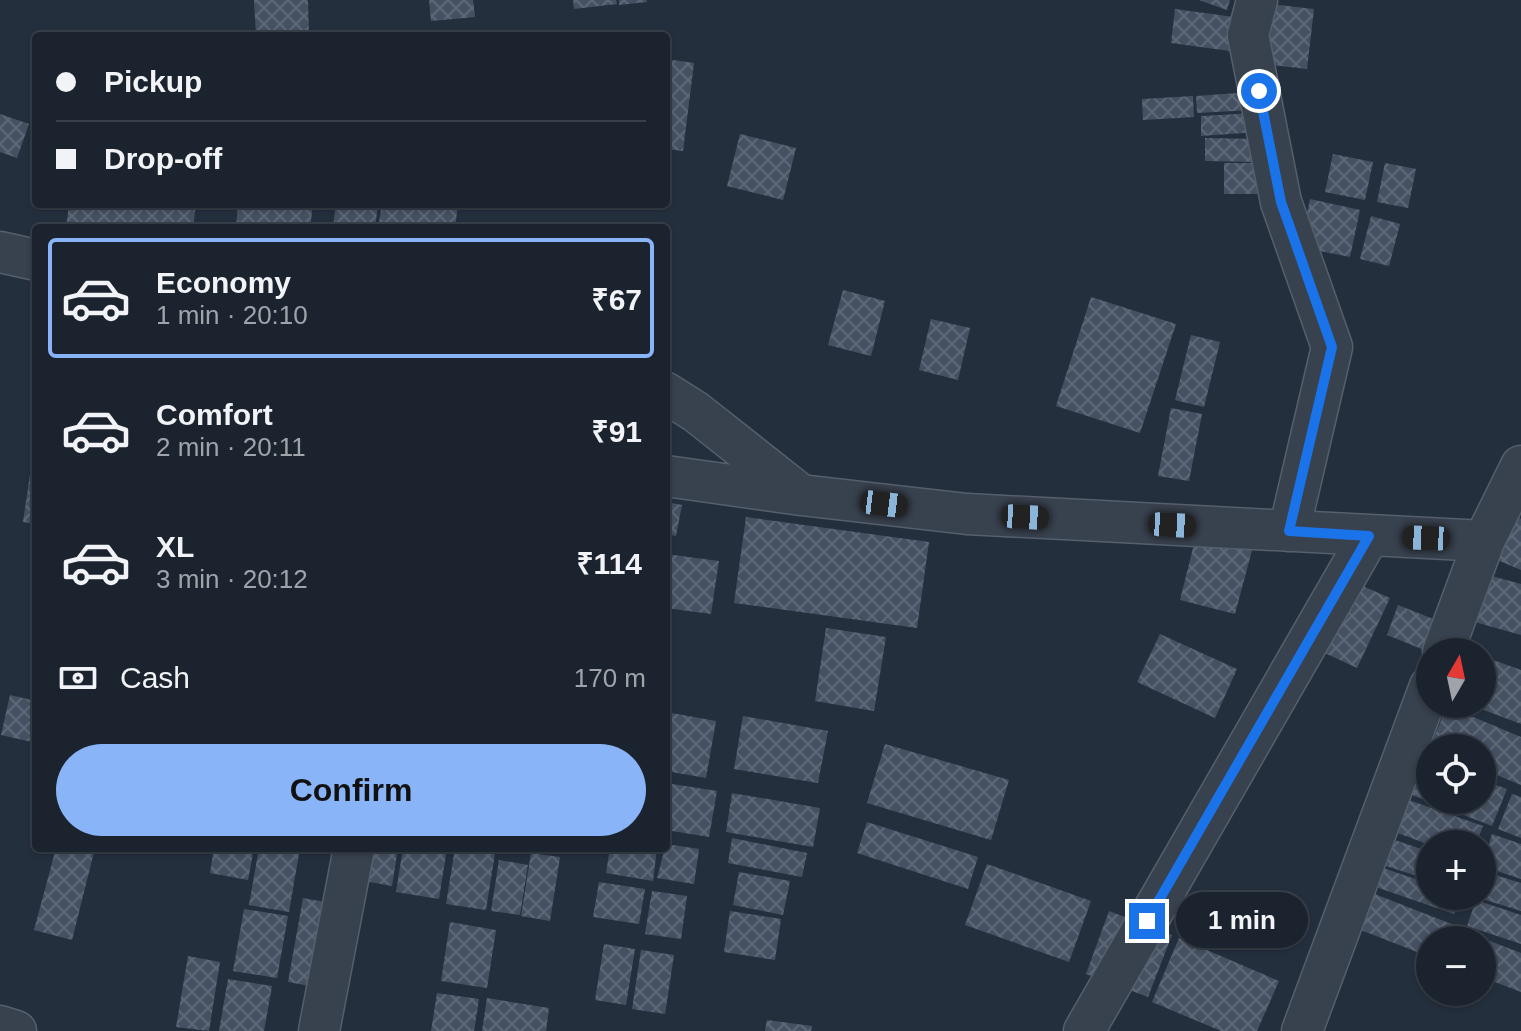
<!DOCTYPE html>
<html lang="en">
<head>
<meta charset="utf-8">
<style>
	:root { --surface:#1b232e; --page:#282f3a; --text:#f1f3f6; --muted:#a0a4aa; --line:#39404a; --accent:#8ab4f8 }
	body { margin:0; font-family:Helvetica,sans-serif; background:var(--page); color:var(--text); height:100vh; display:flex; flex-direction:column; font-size:30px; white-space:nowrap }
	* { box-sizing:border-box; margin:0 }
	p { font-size:26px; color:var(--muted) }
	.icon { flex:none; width:44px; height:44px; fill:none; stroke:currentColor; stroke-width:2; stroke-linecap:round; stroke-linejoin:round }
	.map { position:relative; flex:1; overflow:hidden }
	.details { position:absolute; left:32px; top:224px; width:638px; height:628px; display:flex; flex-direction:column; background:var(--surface); border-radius:8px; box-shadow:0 2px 6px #0004,0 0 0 2px var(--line) }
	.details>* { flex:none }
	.top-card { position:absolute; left:32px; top:32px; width:638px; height:176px; border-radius:8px; box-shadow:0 2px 6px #0004,0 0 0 2px var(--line); display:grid; align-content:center; height:176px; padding:0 24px; background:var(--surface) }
	.needle { width:52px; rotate:9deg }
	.fabs { position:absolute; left:1416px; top:638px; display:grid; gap:16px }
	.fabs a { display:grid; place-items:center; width:80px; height:80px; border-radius:50%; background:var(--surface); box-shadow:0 2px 6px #0004,0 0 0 2px var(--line); font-size:40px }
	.end { position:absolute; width:36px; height:36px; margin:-18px; border:10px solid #1a73e8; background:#fff; box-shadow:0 0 0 4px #fff }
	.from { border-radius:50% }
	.bubble { position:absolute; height:56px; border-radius:28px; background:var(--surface); box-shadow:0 2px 6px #0004,0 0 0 2px var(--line); font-size:26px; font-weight:600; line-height:56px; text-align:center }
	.car { position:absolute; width:24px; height:48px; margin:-24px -12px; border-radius:10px; box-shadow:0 0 6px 2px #0007; background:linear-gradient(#222 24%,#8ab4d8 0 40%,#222 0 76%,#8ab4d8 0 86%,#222 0) }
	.top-card b { display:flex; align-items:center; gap:28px; height:76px; font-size:30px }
	.top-card b+b { border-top:2px solid var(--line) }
	.top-card i { width:20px; height:20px; background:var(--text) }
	ul { padding:14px 0 0; list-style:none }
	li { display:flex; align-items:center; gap:24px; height:120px; margin:0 16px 12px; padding:0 8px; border:4px solid transparent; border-radius:8px }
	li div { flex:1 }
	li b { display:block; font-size:30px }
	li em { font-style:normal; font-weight:600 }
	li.selected { border-color:var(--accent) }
	li>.icon { width:72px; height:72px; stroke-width:1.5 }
	.pay { display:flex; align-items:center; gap:20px; height:88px; padding:0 24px; font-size:30px }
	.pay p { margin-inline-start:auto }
	.button { display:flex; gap:16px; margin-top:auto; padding:16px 24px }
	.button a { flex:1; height:92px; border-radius:48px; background:var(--accent); color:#111; font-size:32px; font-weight:600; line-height:92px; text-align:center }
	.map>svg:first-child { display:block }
</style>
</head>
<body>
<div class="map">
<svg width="1521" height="1031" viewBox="0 0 1521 1031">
	<defs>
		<pattern id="building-cross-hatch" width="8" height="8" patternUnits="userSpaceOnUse" patternTransform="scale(2)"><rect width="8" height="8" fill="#455162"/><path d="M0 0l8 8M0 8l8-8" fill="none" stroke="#5d6877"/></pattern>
	</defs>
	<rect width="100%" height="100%" fill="#242f3e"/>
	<path fill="url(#building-cross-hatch)" d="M254,0H308L309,36H256Z
		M429,0H473L475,17L431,21Z
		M573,0H616L617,4L574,9Z
		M619,0H646L647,2L619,5Z
		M1199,0H1230L1227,10Z
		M1261,3L1314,9L1307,69L1254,63Z
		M1175,9L1234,17L1230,51L1171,43Z
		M666,59L694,63L683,151L666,149Z
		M1252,92L1253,110L1197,113L1196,96Z
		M1193,96L1194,117L1143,120L1142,99Z
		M1256,113L1257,132L1201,136V116Z
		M0,114L29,124L17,158L0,152Z
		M740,134L796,148L783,200L727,186Z
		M1205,138L1260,139V162L1205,161Z
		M1333,154L1373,162L1365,200L1325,192Z
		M1224,163H1267V194H1224Z
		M1385,163L1416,169L1408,208L1377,202Z
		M1310,199L1360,210L1350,257L1300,247Z
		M69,204H196L193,228H66Z
		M238,204H313L310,228H236Z
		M336,204H378L375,228L333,226Z
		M382,204H458L455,228H378Z
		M1371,216L1400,224L1389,266L1360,259Z
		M843,290L885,301L871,356L828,345Z
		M1091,297L1176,324L1140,433L1056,406Z
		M931,319L970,328L958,380L919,370Z
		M1191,335L1220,342L1204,407L1175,400Z
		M1171,408L1202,414L1189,481L1158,476Z
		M34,447H36V524L23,522Z
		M666,502L682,505L676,536L666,534Z
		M1513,515L1521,519V570L1495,559Z
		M746,517L929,542L917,628L734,603Z
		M1199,524L1255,539L1235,614L1180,600Z
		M666,554L719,561L711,614L666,608Z
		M1333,573L1390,598L1357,668L1301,642Z
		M1488,575L1521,584V635L1475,622Z
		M1398,605L1451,626L1429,652L1387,635Z
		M826,628L886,637L874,711L815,701Z
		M1160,634L1237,669L1215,718L1137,682Z
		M1482,656L1521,670V724L1468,704H1482Z
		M10,695L36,701V743L1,735Z
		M1447,706L1521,737V785L1482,769V748L1430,747Z
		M666,712L716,721L706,778L666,771Z
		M743,716L828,731L818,783L734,769Z
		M885,744L1009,780L991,840L867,803Z
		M1422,756L1430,759V800H1482V780L1507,789L1492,826L1407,793Z
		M666,783L717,791L709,837L666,830Z
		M732,793L820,808L813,847L726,832Z
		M1512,794L1521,797V838L1498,829Z
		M1403,798L1483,826L1476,844L1430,845L1392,831Z
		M867,822L978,857L968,889L857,853Z
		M1492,834L1521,844V879L1482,866Z
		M732,838L807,853L802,877L728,863Z
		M1395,840L1430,852V880L1386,866Z
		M666,844L699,849L694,884L657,878Z
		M56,848H95L72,940L34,930Z
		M214,848H254L248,880L210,873Z
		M259,848H300L289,912L249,905Z
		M364,848H398L392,886L359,880Z
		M403,848H447L439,899L396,892Z
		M455,848L495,853L486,910L446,904Z
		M610,848H657L653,881L606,873Z
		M531,853L560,857L550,921L521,916Z
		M499,860L528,865L520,915L491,911Z
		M987,864L1091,901L1069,962L965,925Z
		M1383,868L1430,884V896H1461L1454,914L1376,887Z
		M1482,871L1521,883V911L1476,897L1482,896Z
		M739,872L790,881L783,915L733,905Z
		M599,882L645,889L639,924L593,917Z
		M652,891L687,896L681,939L645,934Z
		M1367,891L1454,925L1448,940H1430V957L1353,927Z
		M303,898L353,907L338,991L288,982Z
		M1476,900L1521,915V944L1467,926Z
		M244,909L288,916L277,978L233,971Z
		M730,911L781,919L775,960L724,952Z
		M1109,911L1172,935L1148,997L1086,974Z
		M450,922L496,930L487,988L441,981Z
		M1461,930L1521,953V992L1482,977V940H1457Z
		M1179,938L1279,981L1257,1031H1221L1152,1002Z
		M604,944L635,949L626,1005L595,1000Z
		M641,950L674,955L665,1014L632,1009Z
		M188,956L220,962L209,1031L176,1027Z
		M228,979L272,986L264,1031H219Z
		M437,993L479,999L474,1031H431Z
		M487,998L549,1008L546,1031H482Z
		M767,1020L812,1026L811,1031H765Z"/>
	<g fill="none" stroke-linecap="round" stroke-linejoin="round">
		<defs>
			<path id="minor" d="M1257,0L1248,35L1281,202L1332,347L1289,531
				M0,252L36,260
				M666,393L696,412L801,495L967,514L1484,541
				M666,476L801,495
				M1443,652L1484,541L1521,466
				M0,1026L16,1031
				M319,1031L354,848
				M1084,1031L1369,536
				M1302,1031L1430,686"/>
		</defs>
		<use href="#minor" stroke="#565f6c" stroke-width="43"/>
		<use href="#minor" stroke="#38414e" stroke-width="40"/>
	</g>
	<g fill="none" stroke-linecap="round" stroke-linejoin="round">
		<path stroke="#1a73e8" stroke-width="10" d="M1147,921L1369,536L1289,531L1332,347L1281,202L1259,91"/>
	</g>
</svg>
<div class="fabs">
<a><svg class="needle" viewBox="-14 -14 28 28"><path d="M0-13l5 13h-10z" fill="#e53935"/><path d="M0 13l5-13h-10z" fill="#a0a4aa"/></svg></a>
<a><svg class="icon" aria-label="locate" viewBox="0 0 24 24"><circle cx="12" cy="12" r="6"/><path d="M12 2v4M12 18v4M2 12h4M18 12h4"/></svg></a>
<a>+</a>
<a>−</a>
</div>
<i class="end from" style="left:1259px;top:91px"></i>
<i class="end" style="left:1147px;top:921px"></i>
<div class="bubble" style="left:1176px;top:892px;width:132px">1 min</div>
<i class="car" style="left:884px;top:504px;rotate:97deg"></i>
<i class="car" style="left:1025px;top:517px;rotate:93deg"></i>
<i class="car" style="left:1172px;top:525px;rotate:93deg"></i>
<i class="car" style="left:1426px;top:538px;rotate:272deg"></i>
<div class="top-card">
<b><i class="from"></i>Pickup</b>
<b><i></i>Drop-off</b>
</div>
<section class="details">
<ul>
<li class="selected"><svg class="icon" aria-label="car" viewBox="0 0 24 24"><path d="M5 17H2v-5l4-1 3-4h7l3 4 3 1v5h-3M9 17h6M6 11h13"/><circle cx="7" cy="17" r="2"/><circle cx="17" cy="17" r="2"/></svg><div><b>Economy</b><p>1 min · 20:10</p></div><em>₹67</em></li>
<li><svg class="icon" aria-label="car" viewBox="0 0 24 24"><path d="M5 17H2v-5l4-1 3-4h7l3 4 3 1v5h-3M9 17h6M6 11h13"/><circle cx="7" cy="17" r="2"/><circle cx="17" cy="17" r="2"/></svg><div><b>Comfort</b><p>2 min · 20:11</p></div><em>₹91</em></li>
<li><svg class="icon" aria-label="car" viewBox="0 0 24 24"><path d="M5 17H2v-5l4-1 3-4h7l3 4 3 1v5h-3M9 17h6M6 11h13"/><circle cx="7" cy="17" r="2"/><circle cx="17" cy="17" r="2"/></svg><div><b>XL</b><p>3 min · 20:12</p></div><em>₹114</em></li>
</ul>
<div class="pay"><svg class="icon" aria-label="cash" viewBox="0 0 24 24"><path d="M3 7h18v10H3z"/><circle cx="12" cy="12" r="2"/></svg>Cash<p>170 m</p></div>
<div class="button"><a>Confirm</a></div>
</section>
</div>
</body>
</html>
